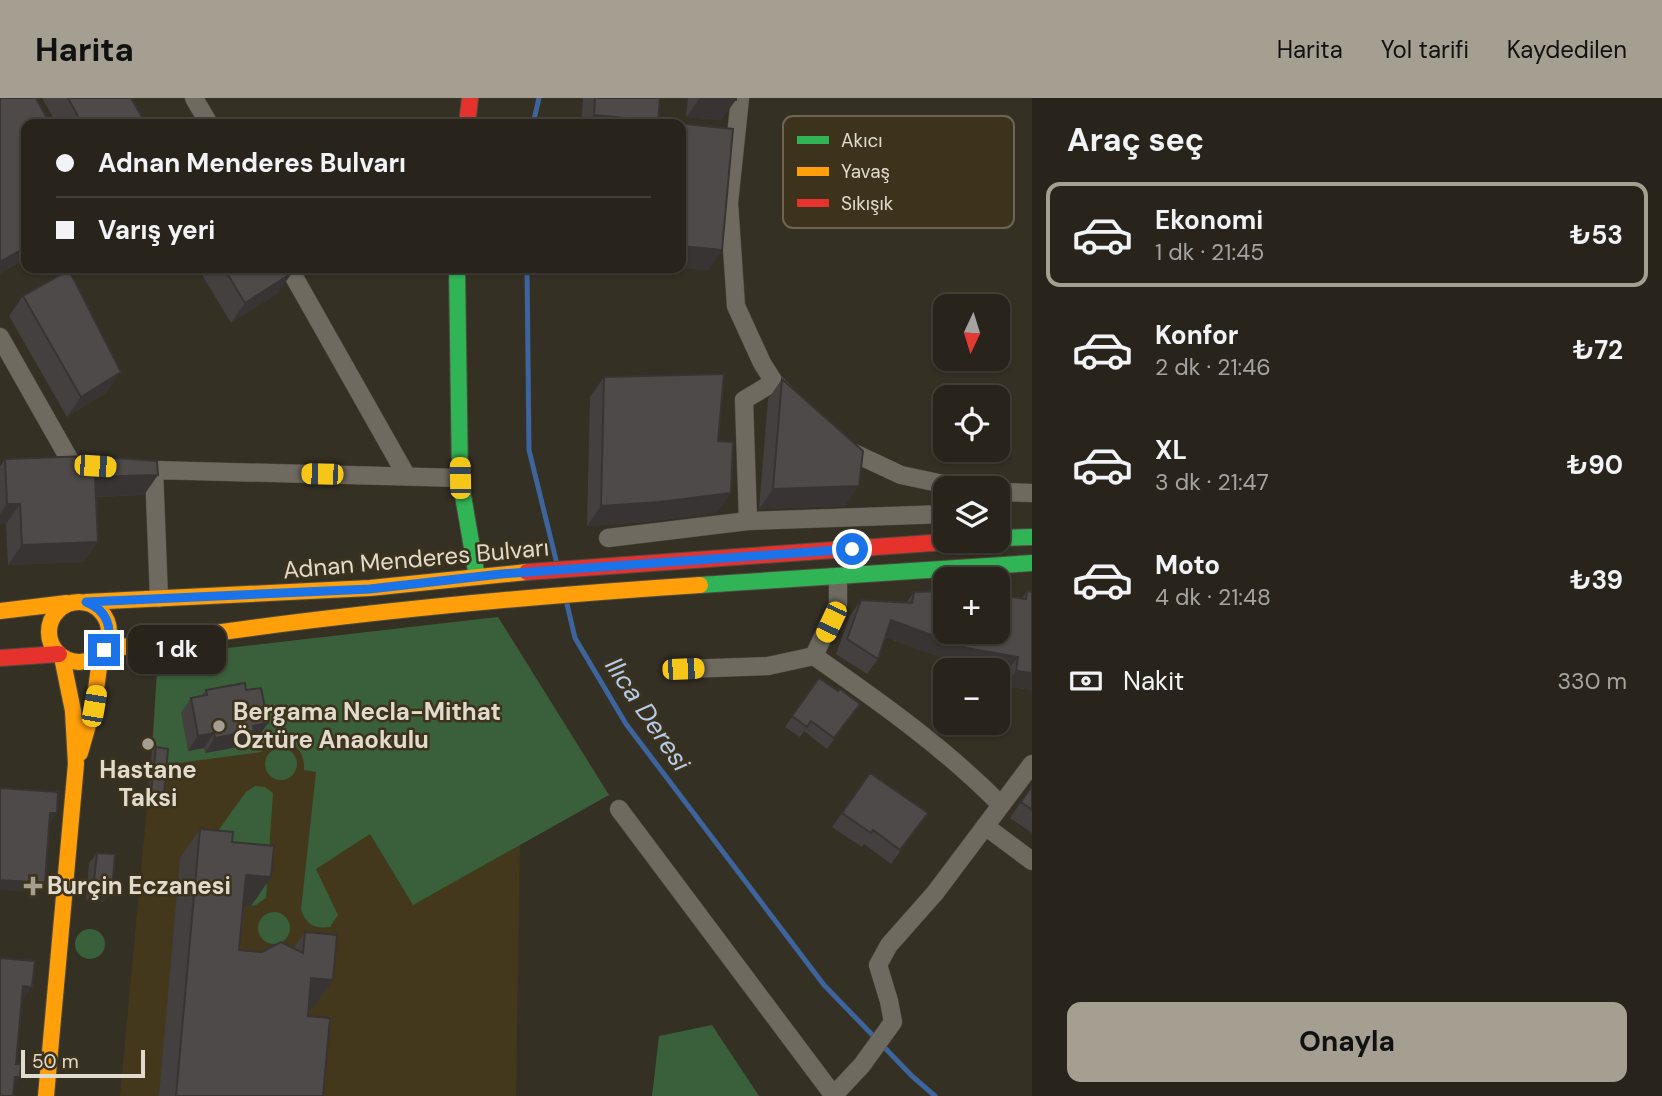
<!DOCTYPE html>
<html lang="tr">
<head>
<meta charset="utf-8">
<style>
	:root { --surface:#28241b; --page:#343028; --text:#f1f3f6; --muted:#a5a4a3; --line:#44413a; --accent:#a59f92 }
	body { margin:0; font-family:"DM Sans",sans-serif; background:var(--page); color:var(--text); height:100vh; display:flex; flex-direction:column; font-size:26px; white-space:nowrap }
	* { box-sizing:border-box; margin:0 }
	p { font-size:23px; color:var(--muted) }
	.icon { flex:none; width:38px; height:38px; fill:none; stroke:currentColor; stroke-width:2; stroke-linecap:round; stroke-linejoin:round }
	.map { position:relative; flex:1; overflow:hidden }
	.panel { display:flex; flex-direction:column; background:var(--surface); width:630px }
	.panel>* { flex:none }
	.top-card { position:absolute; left:21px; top:21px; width:665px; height:154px; border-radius:14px; box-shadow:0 2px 5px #0004,0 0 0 2px var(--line); display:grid; align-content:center; height:154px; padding:0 35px; background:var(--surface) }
	.needle { width:46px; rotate:184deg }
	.tools { position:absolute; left:933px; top:196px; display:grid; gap:14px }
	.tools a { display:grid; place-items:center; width:77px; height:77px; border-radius:14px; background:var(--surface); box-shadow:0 2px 5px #0004,0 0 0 2px var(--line); font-size:35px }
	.scale { position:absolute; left:21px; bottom:18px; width:124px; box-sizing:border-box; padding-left:7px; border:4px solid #e1dbce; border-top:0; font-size:19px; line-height:24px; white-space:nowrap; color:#e1dbce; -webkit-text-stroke:5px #3d331c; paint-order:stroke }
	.end { position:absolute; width:32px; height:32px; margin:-16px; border:9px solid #1a73e8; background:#fff; box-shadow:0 0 0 4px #fff }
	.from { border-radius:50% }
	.bubble { position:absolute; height:49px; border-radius:14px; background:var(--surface); box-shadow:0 2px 5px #0004,0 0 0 2px var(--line); font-size:23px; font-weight:700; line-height:49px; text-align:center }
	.car { position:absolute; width:21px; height:42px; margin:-21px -10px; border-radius:9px; box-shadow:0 0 5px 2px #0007; background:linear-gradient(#f5c518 24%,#345 0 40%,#f5c518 0 76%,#345 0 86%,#f5c518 0) }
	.top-card b { display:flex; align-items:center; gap:24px; height:66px; font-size:26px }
	.top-card b+b { border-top:2px solid var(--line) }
	.top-card i { width:18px; height:18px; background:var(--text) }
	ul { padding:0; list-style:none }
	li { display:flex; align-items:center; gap:21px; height:105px; margin:0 14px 10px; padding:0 21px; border:4px solid transparent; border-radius:14px }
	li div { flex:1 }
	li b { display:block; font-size:26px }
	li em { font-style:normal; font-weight:700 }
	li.active { border-color:var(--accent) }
	li>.icon { width:63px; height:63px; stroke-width:1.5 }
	h2 { padding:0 35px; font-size:32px; line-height:84px }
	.pay { display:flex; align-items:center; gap:18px; height:77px; padding:0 35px; font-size:26px }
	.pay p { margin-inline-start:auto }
	.button { display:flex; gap:14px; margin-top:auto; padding:14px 35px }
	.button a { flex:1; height:80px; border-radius:14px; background:var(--accent); color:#111; font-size:28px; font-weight:700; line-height:80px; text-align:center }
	header { display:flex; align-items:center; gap:42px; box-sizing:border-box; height:98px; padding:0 35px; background:var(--accent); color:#111 }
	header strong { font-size:33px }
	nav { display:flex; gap:38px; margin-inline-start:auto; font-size:24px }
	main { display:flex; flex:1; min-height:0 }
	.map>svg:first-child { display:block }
</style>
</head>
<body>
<header>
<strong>Harita</strong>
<nav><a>Harita</a><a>Yol tarifi</a><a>Kaydedilen</a></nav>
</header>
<main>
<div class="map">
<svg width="1032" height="998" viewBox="0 0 1032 998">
	<rect width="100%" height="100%" fill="#353024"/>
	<path fill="#43381b" d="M498,519L609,697L520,746L516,998H120L147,708L158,558Z"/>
	<path fill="#395f3b" d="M498,519L609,697L413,807L370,736L316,771L338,817L330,829C314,831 307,827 301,812L316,674L304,672C306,645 279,633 261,654L163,667L152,654L158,558Z
		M265 666a16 16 0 1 1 32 0a16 16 0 1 1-32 0Z
		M255,688L265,689L273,695L266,800L256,807L251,808L253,777L197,762L246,694Z
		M258 830a16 16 0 1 1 32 0a16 16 0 1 1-32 0Z
		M75 846a15 15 0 1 1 30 0a15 15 0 1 1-30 0Z
		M712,927L759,998H652L659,938Z"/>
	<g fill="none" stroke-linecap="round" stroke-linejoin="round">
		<path stroke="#3d649c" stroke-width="5" d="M533,26L539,0
			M527,170L529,352L556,462
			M567,506L575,540L626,626L824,887L912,978L935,998"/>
		<defs>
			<path id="street" d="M194,0L209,26
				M740,0L729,105L736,208L762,265L774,284L793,303
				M289,170L406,377
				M0,239L72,366L84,367
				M841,349L901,377L962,390
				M998,394L1032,395
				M748,423L744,302L774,284
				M608,440L748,423L945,416
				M159,500L154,372L460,380
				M814,558L838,506V479
				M683,571L768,568L814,558C880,604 945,650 1001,707
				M619,711L834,998
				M985,728L1032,763
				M834,997L862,967L893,924L889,903L878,867L889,847L935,795L1032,666"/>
			<path id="fast" d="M457,170L460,380L477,479
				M998,440L1032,439
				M700,487L1032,465"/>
			<path id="slow" d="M49 534a30 30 0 1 1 60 0a30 30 0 1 1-60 0Z
				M86,504L370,490L527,474
				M0,513L67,505
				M104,552C302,519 500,500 700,487
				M80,655L94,606L101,555
				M46,998L76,666L73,613L62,559"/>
			<path id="jam" d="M467,26L470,0
				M527,474L959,443
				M0,560L59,556"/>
		</defs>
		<use href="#street" stroke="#4f4b40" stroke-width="19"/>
		<use href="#fast" stroke="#4f4b40" stroke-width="18"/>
		<use href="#slow" stroke="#4f4b40" stroke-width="18"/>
		<use href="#jam" stroke="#4f4b40" stroke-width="18"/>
		<use href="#street" stroke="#6e6a60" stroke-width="18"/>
		<use href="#fast" stroke="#30b455" stroke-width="16"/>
		<use href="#slow" stroke="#ff9f0a" stroke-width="16"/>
		<use href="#jam" stroke="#e5322d" stroke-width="16"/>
	</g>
	<path fill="#43403f" d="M42,0H131L146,26H57Z
		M583,0H660L658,23L733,31L722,152L708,172L680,170L681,26H581Z
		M688,0H736L721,22L686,19Z
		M198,170H290L278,195L231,225Z
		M23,198L107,294L67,319L9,218Z
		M604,279L718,343L717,415L645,424L587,428L590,299Z
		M782,281L845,408L759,411L768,301Z
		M5,361L144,397L96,399L84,464L8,467L6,426H0V368Z
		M1027,493L1032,592L1005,588L1007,574L957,565L885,539L878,561L867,576L836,556L850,518L861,502L906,505L914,494L1022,500Z
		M819,580L860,606L827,651L804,633L800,639L785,629Z
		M206,592L257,641L247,643L243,648L205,655L204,650L188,653L181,615L191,600L201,598Z
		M156,649L164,696L160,701L148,700L152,654Z
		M870,675L928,715L891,766L864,746L862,749L832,729Z
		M1032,688V735L1010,720Z
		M200,731L232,744L271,779L251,808L243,807L239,852L262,854L293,851L305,834L312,911L309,910L308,918L323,998H159L180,760Z
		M97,755L104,804L86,803L89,765Z"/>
	<path fill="#373433" d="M700,0H710L736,2L721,22L686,19Z
		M594,17L658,23L655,26H587Z
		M681,148L722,152L708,172L680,170Z
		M26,149V161L0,176V164Z
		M292,175L278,195L231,225L245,205Z
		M121,274L107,294L67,319L81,299Z
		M158,377L144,397L81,399L95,379Z
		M859,388L845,408L759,411L773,391Z
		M731,395L717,415L645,424L587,428L601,408Z
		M7,406H20L6,426H0V416Z
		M98,444L84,464L8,467L22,447Z
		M891,522L1018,559L1007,574L957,565L880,537Z
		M1016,573L1032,575V592L1005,588Z
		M268,625L257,641L247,643L243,648L205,655L215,640L253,628Z
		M214,635L204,650L188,653L198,638Z
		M151,695L164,696L160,701L148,700Z
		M50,715H57L50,725L44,724Z
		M246,777L271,779L251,808L226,806Z
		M0,782L45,785L38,795L0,792Z
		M93,793L112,794L104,804L86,803Z
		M311,880L333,882L312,911L291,909Z
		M23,888L32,889L18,909Z
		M15,979H20L7,998Z"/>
	<path fill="#4e4a49" stroke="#373433" stroke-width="2" d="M0,0H36L50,26H26V149L0,164Z
		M68,0H131L146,26H82Z
		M595,0H660L658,23L594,17Z
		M710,0H736V2Z
		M658,23L733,31L722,152L681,148V26H658Z
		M224,170H290L292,175L245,205Z
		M69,172L121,274L81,299L23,198Z
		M724,276L718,343L733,344L731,395L659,404L601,408L604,279Z
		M782,281L863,353L859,388L773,391Z
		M89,358L157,363L158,377L95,379L98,444L22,447L20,406H7L5,361Z
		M945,493V534H998V497L1026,501L1027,493L1032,494V575L1016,573L1018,559L967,550L891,522L878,561L847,541L861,502L912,505L914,494Z
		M819,580L838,593L840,591L860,606L834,640L811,623L807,629L792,618Z
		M245,585L246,592L261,590L268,625L253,628L254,633L215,640L214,635L198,638L191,600L207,597L206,592Z
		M156,649L168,651L164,696L151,695Z
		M870,675L928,715L900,752L873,732L871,735L842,715Z
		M1032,688V712L1021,704Z
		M0,690L58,694L57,715H50L45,785L0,782Z
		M200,731L233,734L232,744L274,748L271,779L246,777L239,852L262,854L281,844L303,855L305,834L337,837L333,882L311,880L308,918L330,920L323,998H176Z
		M97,755L115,756L112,794L93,793Z
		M0,860L35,863L32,889L23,888L16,966H21L20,979H15L13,998H0Z"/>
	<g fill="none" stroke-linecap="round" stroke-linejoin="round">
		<path stroke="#1a73e8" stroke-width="9" d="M104,552C115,532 107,512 86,504L370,491L501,476L852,451"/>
	</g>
	<g fill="#a59f92" stroke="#3d331c" stroke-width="2.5">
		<circle cx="219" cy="628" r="7"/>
		<circle cx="148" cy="646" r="7"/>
		<path d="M29.5 777.5h7v7h7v7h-7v7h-7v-7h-7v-7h7z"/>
	</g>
	<g text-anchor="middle" stroke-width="5" stroke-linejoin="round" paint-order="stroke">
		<g font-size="24" fill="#e1dbce" stroke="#3d331c">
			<text transform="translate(416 461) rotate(-5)" y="8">Adnan Menderes Bulvarı</text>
		</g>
		<g font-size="24" font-weight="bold" fill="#e1dbce" stroke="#3d331c" text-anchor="start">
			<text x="233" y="622">Bergama Necla-Mithat<tspan x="233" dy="28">Öztüre Anaokulu</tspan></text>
			<text x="148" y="680" text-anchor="middle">Hastane<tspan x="148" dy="28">Taksi</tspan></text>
			<text x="47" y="796">Burçin Eczanesi</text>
		</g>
		<g font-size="26" font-style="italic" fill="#b3ccef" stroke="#3d331c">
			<text transform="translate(648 616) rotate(56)" y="9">Ilıca Deresi</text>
		</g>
	</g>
	<rect x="783" y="18" width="231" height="112" rx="10" fill="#3d331c" stroke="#6e6551" stroke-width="2"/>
	<rect x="797" y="38" width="32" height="8" fill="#30b455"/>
	<rect x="797" y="69" width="32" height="9" fill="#ff9f0a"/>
	<rect x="797" y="101" width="32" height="8" fill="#e5322d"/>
	<g font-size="19" fill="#e1dbce">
		<text x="841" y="49">Akıcı</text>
		<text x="841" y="80">Yavaş</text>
		<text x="841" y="112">Sıkışık</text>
	</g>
</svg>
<div class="tools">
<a><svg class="needle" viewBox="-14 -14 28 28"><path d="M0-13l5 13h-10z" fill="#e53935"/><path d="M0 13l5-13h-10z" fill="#a5a4a3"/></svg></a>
<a><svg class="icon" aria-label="locate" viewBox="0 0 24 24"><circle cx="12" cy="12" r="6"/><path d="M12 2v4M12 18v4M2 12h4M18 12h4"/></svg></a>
<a><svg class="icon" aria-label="layers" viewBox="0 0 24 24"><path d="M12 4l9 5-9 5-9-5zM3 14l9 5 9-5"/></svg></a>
<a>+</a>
<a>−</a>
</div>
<div class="scale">50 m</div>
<i class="end from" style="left:852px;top:451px"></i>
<i class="end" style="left:104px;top:552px"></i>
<div class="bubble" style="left:128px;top:527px;width:98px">1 dk</div>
<i class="car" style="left:95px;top:368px;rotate:94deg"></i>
<i class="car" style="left:322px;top:376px;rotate:271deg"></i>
<i class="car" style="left:460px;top:380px;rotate:359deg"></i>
<i class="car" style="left:831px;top:524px;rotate:205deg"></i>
<i class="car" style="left:683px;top:571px;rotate:88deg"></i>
<i class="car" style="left:94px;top:608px;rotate:10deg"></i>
<div class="top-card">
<b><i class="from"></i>Adnan Menderes Bulvarı</b>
<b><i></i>Varış yeri</b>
</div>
</div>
<section class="panel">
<h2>Araç seç</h2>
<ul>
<li class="active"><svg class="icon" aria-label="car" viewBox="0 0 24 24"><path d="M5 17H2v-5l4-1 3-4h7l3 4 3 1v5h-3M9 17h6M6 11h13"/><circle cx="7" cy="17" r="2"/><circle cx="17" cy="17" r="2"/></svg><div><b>Ekonomi</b><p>1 dk · 21:45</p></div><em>₺53</em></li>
<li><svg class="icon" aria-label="car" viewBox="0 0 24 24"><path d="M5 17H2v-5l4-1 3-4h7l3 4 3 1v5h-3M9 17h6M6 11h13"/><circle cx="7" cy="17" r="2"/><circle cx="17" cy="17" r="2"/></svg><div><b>Konfor</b><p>2 dk · 21:46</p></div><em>₺72</em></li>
<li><svg class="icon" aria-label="car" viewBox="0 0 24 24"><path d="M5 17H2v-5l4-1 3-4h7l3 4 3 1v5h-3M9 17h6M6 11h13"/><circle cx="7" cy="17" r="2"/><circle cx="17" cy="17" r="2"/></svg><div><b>XL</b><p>3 dk · 21:47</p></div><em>₺90</em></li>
<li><svg class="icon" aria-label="car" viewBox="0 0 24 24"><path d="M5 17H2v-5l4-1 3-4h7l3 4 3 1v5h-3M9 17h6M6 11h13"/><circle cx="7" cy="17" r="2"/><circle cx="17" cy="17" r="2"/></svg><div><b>Moto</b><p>4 dk · 21:48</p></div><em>₺39</em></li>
</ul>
<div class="pay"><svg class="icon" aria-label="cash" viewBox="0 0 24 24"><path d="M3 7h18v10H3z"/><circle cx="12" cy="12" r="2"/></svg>Nakit<p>330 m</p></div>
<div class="button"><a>Onayla</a></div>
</section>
</main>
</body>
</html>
